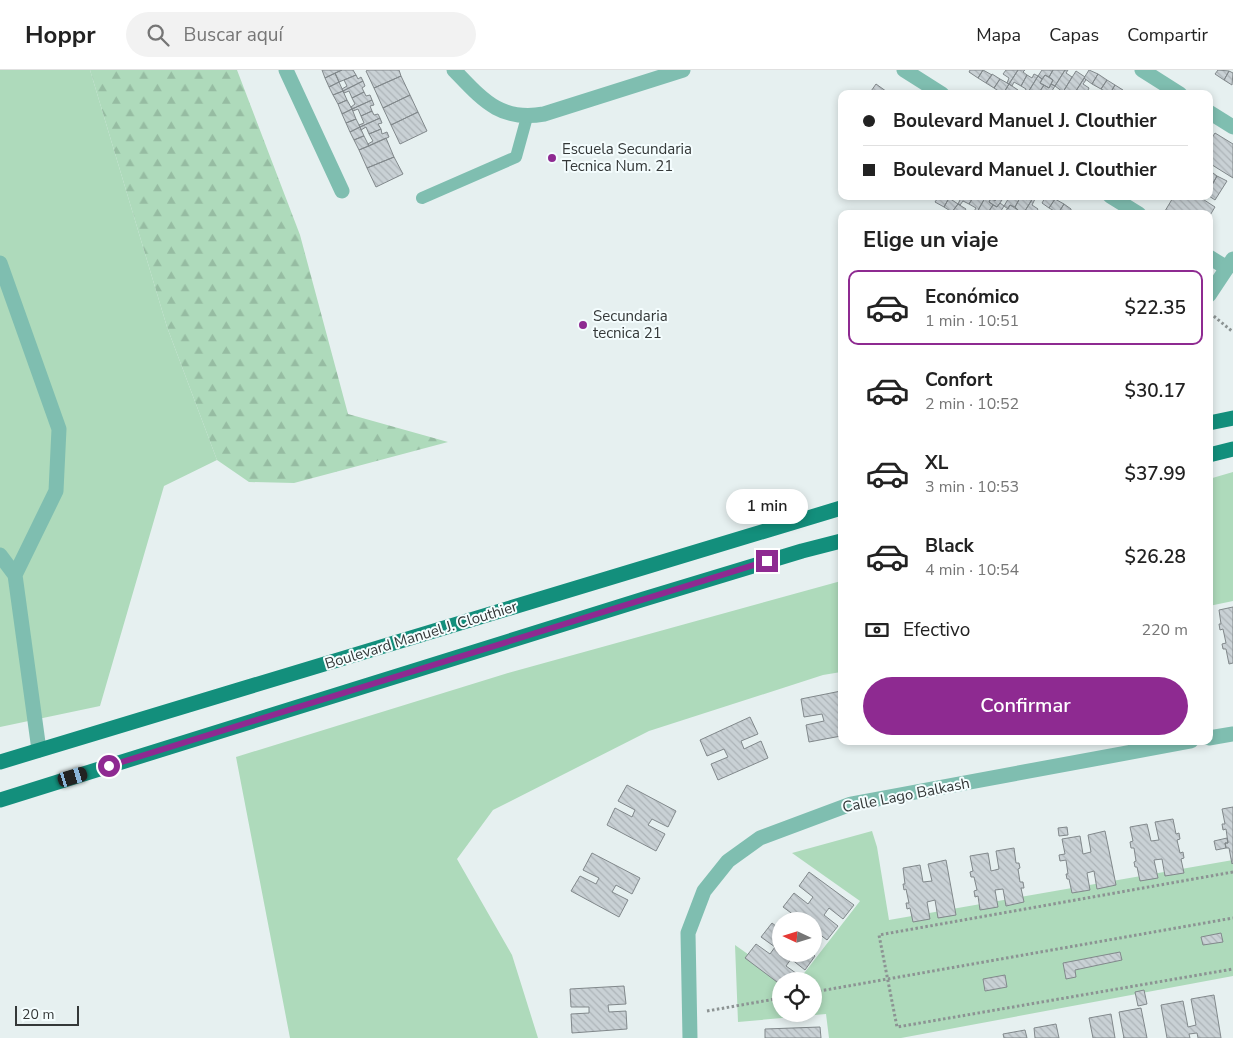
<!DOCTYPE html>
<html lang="es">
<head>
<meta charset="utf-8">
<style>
	:root { --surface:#fff; --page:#f2f2f2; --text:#222; --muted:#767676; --line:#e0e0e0; --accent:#8e2a91 }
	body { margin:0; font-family:"Nunito Sans",sans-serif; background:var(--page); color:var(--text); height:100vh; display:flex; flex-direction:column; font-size:19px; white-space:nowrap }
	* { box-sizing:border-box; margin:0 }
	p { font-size:16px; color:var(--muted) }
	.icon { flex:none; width:28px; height:28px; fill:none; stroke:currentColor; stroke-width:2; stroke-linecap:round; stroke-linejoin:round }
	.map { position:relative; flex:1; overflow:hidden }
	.sheet { position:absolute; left:838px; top:140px; width:375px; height:535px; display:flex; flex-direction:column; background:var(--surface); border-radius:10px; box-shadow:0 2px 8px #0003 }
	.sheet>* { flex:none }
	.guide { position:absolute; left:838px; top:20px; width:375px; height:110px; border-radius:10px; box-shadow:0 2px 8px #0003; display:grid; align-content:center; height:110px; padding:0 25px; background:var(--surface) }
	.needle { width:32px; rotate:274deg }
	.tools { position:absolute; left:772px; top:842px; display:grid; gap:10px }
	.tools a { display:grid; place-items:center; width:50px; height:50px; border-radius:50%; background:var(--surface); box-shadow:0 2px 8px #0003; font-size:25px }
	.scale { position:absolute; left:15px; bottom:12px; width:64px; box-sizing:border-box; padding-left:5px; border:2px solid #343838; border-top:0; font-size:14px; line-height:18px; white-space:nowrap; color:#343838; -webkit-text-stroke:4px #f4fdfe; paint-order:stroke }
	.end { position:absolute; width:22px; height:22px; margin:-11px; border:6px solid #8e2a91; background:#fff; box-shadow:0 0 0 2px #fff }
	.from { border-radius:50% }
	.bubble { position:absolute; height:35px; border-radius:18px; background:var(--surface); box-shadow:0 2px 8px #0003; font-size:16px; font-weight:600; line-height:35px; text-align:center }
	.car { position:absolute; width:15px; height:30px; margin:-15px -8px; border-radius:6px; box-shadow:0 0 4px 1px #0007; background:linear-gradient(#222 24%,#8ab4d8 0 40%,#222 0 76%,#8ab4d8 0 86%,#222 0) }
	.guide b { display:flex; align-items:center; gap:18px; height:48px; font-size:19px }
	.guide b+b { border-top:1px solid var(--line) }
	.guide i { width:12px; height:12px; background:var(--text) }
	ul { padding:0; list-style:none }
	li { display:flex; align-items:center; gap:15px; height:75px; margin:0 10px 8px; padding:0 15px; border:2px solid transparent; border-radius:10px }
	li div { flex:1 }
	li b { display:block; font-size:19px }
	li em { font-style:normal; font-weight:600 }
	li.on { border-color:var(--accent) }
	li>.icon { width:45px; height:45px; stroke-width:1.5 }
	h2 { padding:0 25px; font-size:22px; line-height:60px }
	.pay { display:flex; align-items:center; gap:12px; height:55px; padding:0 25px; font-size:19px }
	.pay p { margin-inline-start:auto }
	.primary-button { display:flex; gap:10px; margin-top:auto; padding:10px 25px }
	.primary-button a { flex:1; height:58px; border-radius:30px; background:var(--accent); color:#fff; font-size:20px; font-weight:600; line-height:58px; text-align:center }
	header { display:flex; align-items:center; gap:30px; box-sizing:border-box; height:70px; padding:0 25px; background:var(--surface); border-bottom:1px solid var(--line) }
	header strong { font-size:24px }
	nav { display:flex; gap:28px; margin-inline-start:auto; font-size:18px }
	.search { width:350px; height:45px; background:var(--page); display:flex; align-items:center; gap:12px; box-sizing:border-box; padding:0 18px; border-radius:28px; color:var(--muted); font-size:19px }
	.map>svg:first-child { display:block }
</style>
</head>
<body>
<header>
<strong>Hoppr</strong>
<div class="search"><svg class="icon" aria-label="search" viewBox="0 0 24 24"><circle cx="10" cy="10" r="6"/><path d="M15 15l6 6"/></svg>Buscar aquí</div>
<nav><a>Mapa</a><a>Capas</a><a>Compartir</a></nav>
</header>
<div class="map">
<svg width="1233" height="968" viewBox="0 0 1233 968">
	<defs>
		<pattern id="forest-firs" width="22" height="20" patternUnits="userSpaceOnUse" patternTransform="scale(1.25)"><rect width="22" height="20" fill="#aedabb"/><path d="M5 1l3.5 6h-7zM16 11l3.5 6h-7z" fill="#96bca2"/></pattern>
		<pattern id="building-back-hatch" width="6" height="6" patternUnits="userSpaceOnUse" patternTransform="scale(1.25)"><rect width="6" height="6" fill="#c9d1d5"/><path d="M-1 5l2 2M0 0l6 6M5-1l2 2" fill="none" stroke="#adb4b8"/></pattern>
	</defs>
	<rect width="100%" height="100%" fill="#e6f0f0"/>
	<path fill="#aedabb" d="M0,0H90L167,257L217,390L164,416L100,636L0,657Z
		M1233,402V531L1209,536V409Z
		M841,511V602L823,605L649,661L493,740L457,789L512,885L538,968H290L236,687L508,603Z
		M872,761L877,777L889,850L1233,790V906L901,968H829L826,944L738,952L735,875L786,911H781V944H814V911H798L860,831L792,783Z"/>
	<path fill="url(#forest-firs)" d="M90,0H237L300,165L348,344L448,372L294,413L249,412L217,390L167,257Z"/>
	<path fill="url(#building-back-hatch)" stroke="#81888b" d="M322,0H342L325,8Z
		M342,0H353L356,5L339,12L335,3Z
		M368,0H399L401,6L374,18L366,1Z
		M970,0H983L978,8L969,2Z
		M983,0L992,5L986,13L978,8Z
		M1006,0H1018L1009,14L1007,13L1009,8L1003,4Z
		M1018,0H1025L1023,2L1027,5L1021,16L1014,12L1012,16L1009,14Z
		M1042,0H1053L1049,7L1045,5L1042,9L1038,6Z
		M1053,0H1065L1055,16L1051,14L1053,10L1049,7Z
		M1065,0H1068L1066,3L1072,7L1063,22L1055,16Z
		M1089,0L1098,4L1092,14L1084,8Z
		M1218,0L1229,1L1224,10L1215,4Z
		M1076,1L1085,7L1074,24H1067L1063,22Z
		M1229,1L1233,3L1232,15L1224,10Z
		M335,3L339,12L329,17L325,8Z
		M992,4L1000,9L994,18L986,13Z
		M1034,4L1038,6L1027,24H1024L1026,19L1021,16L1027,5L1032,8Z
		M1098,4L1107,10L1101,19L1092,14Z
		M356,5L358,9L361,7L363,11L343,21L342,19L347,16L344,10Z
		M1045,5L1053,10L1049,18L1040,13Z
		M401,6L410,25L383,38L374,18Z
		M1038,6L1042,9L1040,13L1044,15L1038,24L1031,22L1027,24Z
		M1084,8L1086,10L1083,14L1089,18L1086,24H1074Z
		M1000,9L1009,14L1003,24L994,18Z
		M1107,10L1115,15L1110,24L1101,19Z
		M363,11L365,16L362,18L364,22L352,28L349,21L344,23L343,21Z
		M339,12L343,21L333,25L329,17Z
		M876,14L890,24H869Z
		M1009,14L1018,20L1016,24H1003Z
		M1051,14L1055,16L1050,24H1038L1044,15L1049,18Z
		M1115,15L1123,20L1121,24L1110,23Z
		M343,21L347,30L338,34L333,25Z
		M364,22L366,26L370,25L372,30L352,39L351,37L355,34L352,28Z
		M410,25L418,42L391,55L383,38Z
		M347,30L352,39L342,44L338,34Z
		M372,30L374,35L370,36L372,41L361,46L358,39L353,41L352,39Z
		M352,39L356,49L346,53L342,44Z
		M372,41L374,45L378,44L380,48L360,57L359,55L364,53L361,46Z
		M418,42L427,61L400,74L391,55Z
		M380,48L382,53L378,54L381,59L369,64L366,57L361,60L360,57Z
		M356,49L360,57L350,62L346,53Z
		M360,57L364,66L354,70L350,62Z
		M381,59L382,64L387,62L389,67L369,76L368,74L373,71L369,64Z
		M1215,63L1233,74V108L1209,93V72Z
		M363,66H364L369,76L359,80L354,70Z
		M386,68L394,87L367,98L359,80Z
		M394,87L403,104L376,117L367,98Z
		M1209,100L1217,106L1212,115L1209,113Z
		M1217,106L1227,111L1215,130L1209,126V120Z
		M939,126H946L949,128L944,137L935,132Z
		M962,126H974L969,134L963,131L960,135L958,134Z
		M974,126H986L976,144L973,143L976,138L969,134Z
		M986,126L991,128L989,132L993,135L987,144L980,141L978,144H976Z
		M1010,126H1021L1015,137L1010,135L1008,139L1004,136Z
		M1021,126L1027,130L1030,126L1033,128L1023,144H1016L1018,140L1015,137Z
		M1046,126H1051L1055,129L1049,138L1042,133Z
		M1174,126H1198L1215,137L1209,147V144H1169L1165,141Z
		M998,127L1002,130L997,137L989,132L991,128L995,131Z
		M949,128L958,134L952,142L944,137Z
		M1033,128L1035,129L1032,135L1038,139L1035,144H1023Z
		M1055,129L1064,134L1058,143L1049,138Z
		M1000,133L1004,136L999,144H987L993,135L997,137Z
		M958,134L966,139L963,144L952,142Z
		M1064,134L1071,139V140L1069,144H1058Z
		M1010,135L1018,140L1016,144L1005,142Z
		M1233,537V593L1229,594L1226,579H1223L1222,574L1226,573L1223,559L1220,560L1219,554H1221L1219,540Z
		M841,621V666L809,672L806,655L824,651L822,644L804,647L801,629Z
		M750,647L758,664L741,671L744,679L761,671L768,688L718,710L711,694L728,687L724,679L707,686L700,670Z
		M627,715L676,741L668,757L652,749L648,755L665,764L656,781L607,755L615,738L632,747L635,740L618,731Z
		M1233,737V793L1232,794L1229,778H1226L1225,773H1228L1226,759L1223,760L1222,754H1225L1222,739Z
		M1173,749L1176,764L1179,763L1180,769L1177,770L1180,783L1183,782L1184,788L1181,789L1184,803L1165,806L1162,789L1154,790L1158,808L1140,811L1137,797H1135L1134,792L1136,791L1134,778H1131L1130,772L1133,771L1130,757L1147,754L1151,771L1159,770L1155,752Z
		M1067,757L1068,765L1059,766L1058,758Z
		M1105,761L1116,815L1097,819L1094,801L1087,803L1090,820L1072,823L1069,809H1067L1066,804H1068L1066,790L1060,791L1059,785L1065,784L1062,769L1080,766L1083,784L1091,782L1088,765Z
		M1227,768L1228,773H1225L1226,778L1216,780L1214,771Z
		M1014,778L1016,793H1019L1020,798L1018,799L1020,812H1023L1024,818H1021L1024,832L1006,836L1003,819L995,820L998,837L980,840L978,826L975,827L974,821L977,820L974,807H971L970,802L973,801L970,786L988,783L991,801L999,799L996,781Z
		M592,783L640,808L632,824L616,815L612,822L628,830L619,847L571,821L580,806L596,814L599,808L583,800Z
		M946,790L956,845L938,848L935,830L927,832L930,849L913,852L910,838L907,839L906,833H909L906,819L904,820L903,814H905L903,798L920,795L923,812L932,811L928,794Z
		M809,802L854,835L843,849L829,838L824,845L838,856L827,870L814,860V851H802L783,837L794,823L808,834L813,827L799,816Z
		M772,853L781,860V884H813L815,886L805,900L791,889L786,896L800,906L797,911H781V915L745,888L756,874L770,884L775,877L761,867Z
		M1221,863L1223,872L1203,875L1201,867Z
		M1120,882L1122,890L1075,900L1076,907L1066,909L1063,893Z
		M1005,905L1007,917L985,921L983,909Z
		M624,916L626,934L608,935L609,942L626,941L627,959L572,963L571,944L589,943V937H571L570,919Z
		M1144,920L1147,934L1138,936L1135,922Z
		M1214,925L1221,968H1198L1197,963L1189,964L1190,968H1167L1161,935L1183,931L1188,957L1196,955L1191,929Z
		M1141,938L1147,968H1123H1124L1119,942Z
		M1111,944L1115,968H1093L1089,948Z
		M1056,954L1059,968H1035L1034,958Z
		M820,957L821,968H765V959Z
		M1025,960L1027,968H1004L1003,964Z"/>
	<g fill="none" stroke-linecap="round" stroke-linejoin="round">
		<path stroke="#8c9393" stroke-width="3" stroke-dasharray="2.5 2.5" stroke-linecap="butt" d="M1210,243L1233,262
			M1233,802L879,865L897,957L1233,899
			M814,922L1233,848
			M707,941L781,928"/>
		<path stroke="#7fbeb0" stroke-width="12" d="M422,128L516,87L527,47"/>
		<path stroke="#7fbeb0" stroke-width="15" d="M286,0L342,121
			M904,0L942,24
			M1142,0L1180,24
			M1209,42L1233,57
			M1110,126L1139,144
			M1209,187L1227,198
			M0,193L59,359L56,421L15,505
			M0,485L15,505L39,680
			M1209,668L1233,664
			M690,968L688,863L704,821L728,791L760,768L851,734L1191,671"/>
		<path stroke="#7fbeb0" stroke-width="15" d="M454,0C482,29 500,52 544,44L683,0
			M1209,225L1233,189"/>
		<path stroke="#138f7c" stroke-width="15" d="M1209,353L1233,348
			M1209,385L1233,379
			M0,692L841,438
			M0,730L644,529L802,481L841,471"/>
	</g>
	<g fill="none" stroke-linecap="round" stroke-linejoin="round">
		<path stroke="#8e2a91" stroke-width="6" d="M109,696L767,491"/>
	</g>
	<g fill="#8e2a91" stroke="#f4fdfe" stroke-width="2">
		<circle cx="552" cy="88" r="5"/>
		<circle cx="583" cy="255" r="5"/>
	</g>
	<g text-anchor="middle" stroke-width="4" stroke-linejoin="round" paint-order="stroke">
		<g font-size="15" fill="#343838" stroke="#f4fdfe" text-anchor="start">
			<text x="562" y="84">Escuela Secundaria<tspan x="562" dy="17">Tecnica Num. 21</tspan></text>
			<text x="593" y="251">Secundaria<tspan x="593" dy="17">tecnica 21</tspan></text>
		</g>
		<g font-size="15" fill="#343838" stroke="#f4fdfe">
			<text transform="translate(421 565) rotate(-17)" y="5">Boulevard Manuel J. Clouthier</text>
			<text transform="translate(906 725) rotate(-11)" y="5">Calle Lago Balkash</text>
		</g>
	</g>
</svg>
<div class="tools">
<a><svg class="needle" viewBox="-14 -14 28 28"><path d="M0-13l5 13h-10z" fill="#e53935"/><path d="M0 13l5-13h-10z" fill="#767676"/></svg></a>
<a><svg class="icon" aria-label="locate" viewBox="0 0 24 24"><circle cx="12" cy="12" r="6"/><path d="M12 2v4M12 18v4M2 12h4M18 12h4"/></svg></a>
</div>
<div class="scale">20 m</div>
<i class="end from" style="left:109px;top:696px"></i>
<i class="end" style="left:767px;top:491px"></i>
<div class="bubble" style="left:726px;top:419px;width:82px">1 min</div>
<i class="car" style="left:73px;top:707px;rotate:73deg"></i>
<div class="guide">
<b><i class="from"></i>Boulevard Manuel J. Clouthier</b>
<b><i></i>Boulevard Manuel J. Clouthier</b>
</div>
<section class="sheet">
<h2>Elige un viaje</h2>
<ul>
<li class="on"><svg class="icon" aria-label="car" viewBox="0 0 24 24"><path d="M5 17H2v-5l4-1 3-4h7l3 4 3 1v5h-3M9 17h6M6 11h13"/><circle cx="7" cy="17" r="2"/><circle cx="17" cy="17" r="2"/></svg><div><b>Económico</b><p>1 min · 10:51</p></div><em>$22.35</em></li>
<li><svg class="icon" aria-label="car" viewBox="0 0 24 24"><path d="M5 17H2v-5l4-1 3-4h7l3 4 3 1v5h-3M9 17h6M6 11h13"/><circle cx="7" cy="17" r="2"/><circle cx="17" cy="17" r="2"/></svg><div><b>Confort</b><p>2 min · 10:52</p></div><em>$30.17</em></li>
<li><svg class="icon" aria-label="car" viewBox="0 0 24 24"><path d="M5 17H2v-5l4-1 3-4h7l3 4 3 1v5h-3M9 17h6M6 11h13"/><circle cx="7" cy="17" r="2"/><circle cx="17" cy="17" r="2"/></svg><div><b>XL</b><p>3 min · 10:53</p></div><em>$37.99</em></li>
<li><svg class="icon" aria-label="car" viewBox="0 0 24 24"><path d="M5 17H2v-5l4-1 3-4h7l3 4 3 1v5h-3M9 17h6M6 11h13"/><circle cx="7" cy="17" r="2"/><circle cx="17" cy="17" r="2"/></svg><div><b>Black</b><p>4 min · 10:54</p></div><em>$26.28</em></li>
</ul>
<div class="pay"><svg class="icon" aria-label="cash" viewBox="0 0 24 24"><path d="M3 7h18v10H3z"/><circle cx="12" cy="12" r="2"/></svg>Efectivo<p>220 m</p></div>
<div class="primary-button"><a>Confirmar</a></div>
</section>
</div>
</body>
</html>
